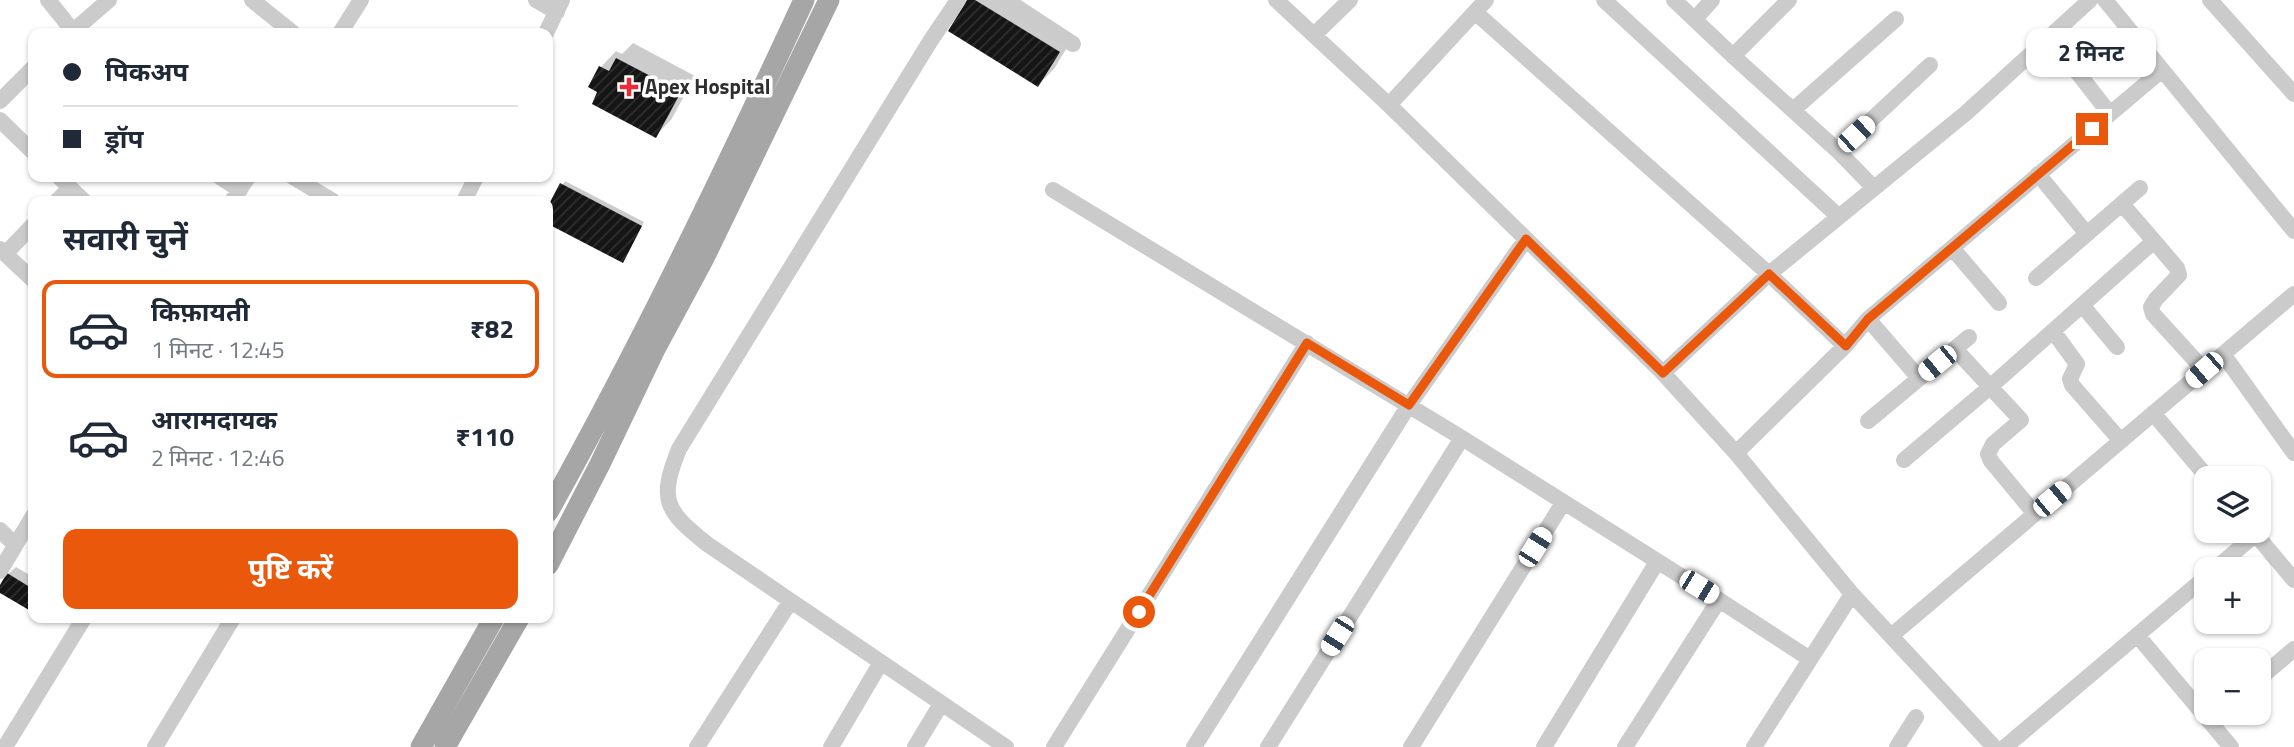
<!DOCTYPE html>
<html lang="hi">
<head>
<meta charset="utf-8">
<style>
	:root { --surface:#fff; --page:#f2f2f3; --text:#1f2937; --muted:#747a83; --line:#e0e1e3; --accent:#ea580c }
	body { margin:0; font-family:"Titillium Web","Noto Sans Devanagari",sans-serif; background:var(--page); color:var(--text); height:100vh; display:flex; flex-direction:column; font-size:26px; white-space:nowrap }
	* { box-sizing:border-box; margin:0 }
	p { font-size:23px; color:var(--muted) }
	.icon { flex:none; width:38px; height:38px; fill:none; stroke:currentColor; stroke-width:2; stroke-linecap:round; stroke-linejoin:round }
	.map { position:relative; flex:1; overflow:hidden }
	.sheet { position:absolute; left:28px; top:196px; width:525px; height:427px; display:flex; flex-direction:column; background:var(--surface); border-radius:14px; box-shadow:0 2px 5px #0004 }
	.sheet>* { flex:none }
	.banner { position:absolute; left:28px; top:28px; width:525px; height:154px; border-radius:14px; box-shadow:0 2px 5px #0004; display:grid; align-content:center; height:154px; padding:0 35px; background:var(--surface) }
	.controls { position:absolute; left:2194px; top:466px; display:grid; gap:14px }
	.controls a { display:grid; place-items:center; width:77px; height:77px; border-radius:14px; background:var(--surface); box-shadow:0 2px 5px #0004; font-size:35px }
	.end { position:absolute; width:32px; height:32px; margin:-16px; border:9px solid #ea580c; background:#fff; box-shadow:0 0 0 4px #fff }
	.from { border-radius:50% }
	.bubble { position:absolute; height:49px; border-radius:14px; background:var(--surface); box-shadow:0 2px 5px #0004; font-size:23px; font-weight:700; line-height:49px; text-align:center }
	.car { position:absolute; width:21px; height:42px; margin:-21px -10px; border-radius:9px; box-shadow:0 0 5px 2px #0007; background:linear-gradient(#fff 24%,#345 0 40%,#fff 0 76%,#345 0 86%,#fff 0) }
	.banner b { display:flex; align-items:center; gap:24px; height:66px; font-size:26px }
	.banner b+b { border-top:2px solid var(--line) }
	.banner i { width:18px; height:18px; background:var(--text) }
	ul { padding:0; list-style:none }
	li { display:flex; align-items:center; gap:21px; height:98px; margin:0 14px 10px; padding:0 21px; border:4px solid transparent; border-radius:14px }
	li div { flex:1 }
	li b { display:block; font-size:26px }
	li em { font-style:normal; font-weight:700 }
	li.active { border-color:var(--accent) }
	li>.icon { width:63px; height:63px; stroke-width:1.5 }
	h2 { padding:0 35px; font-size:32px; line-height:84px }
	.button { display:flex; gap:14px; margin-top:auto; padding:14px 35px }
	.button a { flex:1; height:80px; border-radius:14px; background:var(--accent); color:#fff; font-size:28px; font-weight:700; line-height:80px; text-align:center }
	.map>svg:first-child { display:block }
</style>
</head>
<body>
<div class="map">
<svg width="2294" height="747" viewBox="0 0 2294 747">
	<defs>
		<pattern id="building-hatch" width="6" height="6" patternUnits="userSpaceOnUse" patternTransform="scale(1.75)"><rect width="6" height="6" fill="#151515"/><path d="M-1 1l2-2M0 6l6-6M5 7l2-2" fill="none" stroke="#2f2f2f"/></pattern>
	</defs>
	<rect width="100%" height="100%" fill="#fff"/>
	<path fill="#0003" d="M969,0H1015L1074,36L1054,69L1038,85Z
		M633,43L695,76L671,120L655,136L590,86L601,67L616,51L622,54Z
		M565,181L644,222L622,261L548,222V210Z
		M16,567L33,577V603L29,608L0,591L8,574Z"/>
	<path fill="url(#building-hatch)" d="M967,0H975L1060,52L1038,87L948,31Z
		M616,58L681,92L656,138L592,104L597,92L588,87L599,66L609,71Z
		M560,183L642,226L623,263L548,224V206Z
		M7,573L33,589V603L29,610L0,593V585Z"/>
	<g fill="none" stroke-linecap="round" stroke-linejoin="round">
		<path stroke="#cbcbcb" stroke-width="16" d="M48,0L73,31
			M252,0L293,33
			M536,0L557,12
			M958,0L931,40L679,449C658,501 666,511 707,544L1006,747
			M1006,0L1073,44
			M1276,0L1389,105L1663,373L1736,453L1852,594L1994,747
			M1604,0L1838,216
			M1674,0L1733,56L1838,151L1873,187
			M2105,0L2294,231
			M2210,0L2294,94
			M1475,12L1769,274L1845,346
			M1695,19L1712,0
			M71,33L109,0
			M340,33L361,0
			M546,33L562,0
			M1315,34L1350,0
			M2049,36L2110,114
			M1733,56L1789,0
			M0,101L33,68
			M1389,105L1486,0
			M1793,110L1896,19
			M0,120L33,152
			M1838,151L1930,65
			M2038,174L2087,234
			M59,177L84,201
			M220,177L240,190
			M293,177L333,201
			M1053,190L1462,438L1719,600L1810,659
			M57,201L70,188
			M232,201L248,177
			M464,201L476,177
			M2154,241L2177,268L2179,275L2156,299L2151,307L2153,314L2204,370
			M1952,248L1999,303
			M0,249L33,280
			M5,254L33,225
			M2036,278L2140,188
			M2082,305L2117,347
			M1868,319L1919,378
			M2053,331L2077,364L2070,379L2072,385L2121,441
			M1955,349L2021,420L1993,444L1988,454L1991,461L2035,514
			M2223,354L2294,453
			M1663,373L1769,274L1966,113L2090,0
			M2153,413L2208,478
			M1868,421L1969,337
			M1736,453L1845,346L1868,319L2162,70
			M1904,460L1990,387L2154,241L2122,204
			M0,530L15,545
			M2252,530L2294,580
			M2215,569L2256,534
			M0,571L33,516
			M2137,635L2231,747
			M1891,636L2294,294
			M2259,679L2294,649
			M5,747L84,618
			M155,747L233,618
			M697,747L790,602
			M831,747L880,664
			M915,747L941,704
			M1054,747L1307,343
			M1194,747L1409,405L1526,239
			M1268,747L1462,438
			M1411,747L1563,503
			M1544,747L1657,562
			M1625,747L1719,600
			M1754,747L1852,594
			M1897,747L1916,717
			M2005,747L2207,576"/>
		<path stroke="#a6a6a6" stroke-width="21" d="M548,512C641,345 724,173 804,0
			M548,565L600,464L655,349L704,258L829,0
			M421,747L494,618
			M445,747L519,618"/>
	</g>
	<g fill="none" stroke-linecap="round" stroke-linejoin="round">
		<path stroke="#ea580c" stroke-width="9" d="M1139,612L1307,343L1409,405L1526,239L1663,373L1769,274L1846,346L1868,319L2092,129"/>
	</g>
	<path fill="#eb2b37" stroke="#fff" stroke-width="2.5" d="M625.5 76.5h7v7h7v7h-7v7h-7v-7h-7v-7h7z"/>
	<g text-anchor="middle" stroke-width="7" stroke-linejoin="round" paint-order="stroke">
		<g font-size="21" font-weight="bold" fill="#2e2e2e" stroke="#fff" text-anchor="start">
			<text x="645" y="94">Apex Hospital</text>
		</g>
	</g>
</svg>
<div class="controls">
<a><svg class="icon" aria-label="layers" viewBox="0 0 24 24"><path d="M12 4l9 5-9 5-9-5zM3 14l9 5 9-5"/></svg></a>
<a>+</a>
<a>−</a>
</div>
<i class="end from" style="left:1139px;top:612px"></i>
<i class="end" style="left:2092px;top:129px"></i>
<div class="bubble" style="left:2026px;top:28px;width:130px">2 मिनट</div>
<i class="car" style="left:1856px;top:134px;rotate:47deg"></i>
<i class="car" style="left:1937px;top:363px;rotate:231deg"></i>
<i class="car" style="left:2204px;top:370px;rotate:229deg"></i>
<i class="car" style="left:2052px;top:499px;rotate:50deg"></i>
<i class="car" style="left:1535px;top:547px;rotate:32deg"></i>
<i class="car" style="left:1699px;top:587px;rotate:121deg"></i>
<i class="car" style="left:1337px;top:636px;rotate:212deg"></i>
<div class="banner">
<b><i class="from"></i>पिकअप</b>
<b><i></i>ड्रॉप</b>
</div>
<section class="sheet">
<h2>सवारी चुनें</h2>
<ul>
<li class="active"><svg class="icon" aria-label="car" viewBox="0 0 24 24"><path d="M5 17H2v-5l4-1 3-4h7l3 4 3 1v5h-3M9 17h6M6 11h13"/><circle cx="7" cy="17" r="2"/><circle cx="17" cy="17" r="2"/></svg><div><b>किफ़ायती</b><p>1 मिनट · 12:45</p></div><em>₹82</em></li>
<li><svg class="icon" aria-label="car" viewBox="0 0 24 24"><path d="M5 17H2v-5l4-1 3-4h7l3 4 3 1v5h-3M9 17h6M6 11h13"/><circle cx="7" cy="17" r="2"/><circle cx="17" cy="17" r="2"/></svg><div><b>आरामदायक</b><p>2 मिनट · 12:46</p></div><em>₹110</em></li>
</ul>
<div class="button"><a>पुष्टि करें</a></div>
</section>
</div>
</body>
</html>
